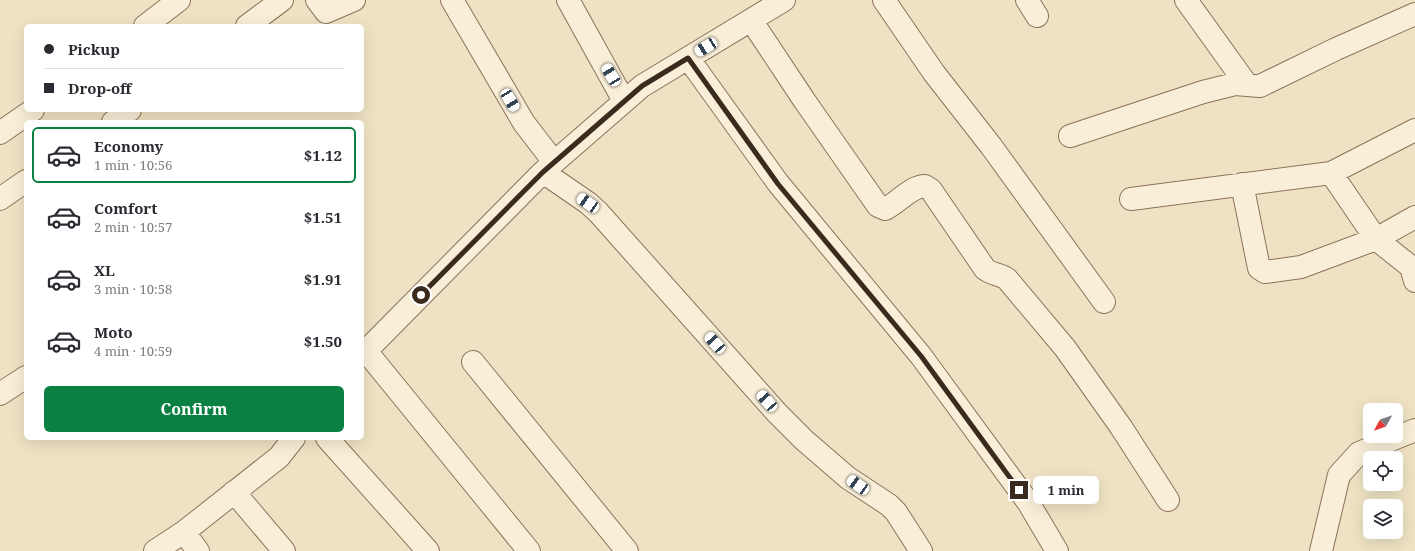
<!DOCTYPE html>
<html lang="en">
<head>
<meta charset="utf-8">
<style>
	:root { --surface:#fff; --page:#f7f7f7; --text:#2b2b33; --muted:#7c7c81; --line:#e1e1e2; --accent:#0b8043 }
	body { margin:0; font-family:"Noto Serif",serif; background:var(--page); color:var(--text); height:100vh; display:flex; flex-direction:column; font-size:15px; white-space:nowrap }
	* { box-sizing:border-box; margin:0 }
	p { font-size:13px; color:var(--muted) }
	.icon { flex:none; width:22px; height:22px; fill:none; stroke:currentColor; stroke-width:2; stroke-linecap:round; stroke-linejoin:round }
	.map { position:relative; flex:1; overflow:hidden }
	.drawer { position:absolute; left:24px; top:120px; width:340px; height:320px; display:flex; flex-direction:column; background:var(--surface); border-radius:6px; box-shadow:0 4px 16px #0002 }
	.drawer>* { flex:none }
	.guide { position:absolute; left:24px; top:24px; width:340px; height:88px; border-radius:6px; box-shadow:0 4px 16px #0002; display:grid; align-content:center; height:88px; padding:0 20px; background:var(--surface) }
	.needle { width:26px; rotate:230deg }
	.fabs { position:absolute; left:1363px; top:403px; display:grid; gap:8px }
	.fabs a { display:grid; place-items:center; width:40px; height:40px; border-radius:6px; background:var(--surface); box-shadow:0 4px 16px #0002; font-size:20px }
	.end { position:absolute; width:18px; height:18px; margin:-9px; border:5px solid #3a2b1e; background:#fff; box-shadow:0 0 0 2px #fff }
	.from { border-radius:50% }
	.bubble { position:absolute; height:28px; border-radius:6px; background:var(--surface); box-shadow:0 4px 16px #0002; font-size:13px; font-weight:700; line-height:28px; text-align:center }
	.car { position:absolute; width:12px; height:24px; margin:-12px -6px; border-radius:5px; box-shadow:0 0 3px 1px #0007; background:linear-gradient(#fff 24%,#345 0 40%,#fff 0 76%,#345 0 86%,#fff 0) }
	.guide b { display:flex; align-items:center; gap:14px; height:38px; font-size:15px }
	.guide b+b { border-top:1px solid var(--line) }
	.guide i { width:10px; height:10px; background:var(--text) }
	ul { padding:7px 0 0; list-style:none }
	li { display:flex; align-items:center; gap:12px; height:56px; margin:0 8px 6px; padding:0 12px; border:2px solid transparent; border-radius:6px }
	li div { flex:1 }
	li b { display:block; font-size:15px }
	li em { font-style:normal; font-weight:700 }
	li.on { border-color:var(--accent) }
	li>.icon { width:36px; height:36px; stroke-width:1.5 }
	.action { display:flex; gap:8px; margin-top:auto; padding:8px 20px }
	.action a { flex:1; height:46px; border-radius:6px; background:var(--accent); color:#fff; font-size:16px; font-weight:700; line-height:46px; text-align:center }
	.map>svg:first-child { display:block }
</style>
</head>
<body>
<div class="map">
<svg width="1415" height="551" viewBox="0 0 1415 551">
	<rect width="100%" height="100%" fill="#efe2c4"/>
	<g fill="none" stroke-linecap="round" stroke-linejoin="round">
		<defs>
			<path id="minor" d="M317,0L326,12L354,0
				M452,0L524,123L554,162
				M568,0L624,101
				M884,0L934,73L991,146L1104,302
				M1027,0L1037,16
				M1186,0L1247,85
				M751,20L804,100L878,206L885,209C898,203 911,186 925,186L931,190L985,269C993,275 1000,274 1007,279L1065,348L1121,427L1168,500
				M145,26L179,0
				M247,26L282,0
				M688,58L778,183L921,356L1028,502L1057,551
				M113,122L130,110
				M0,133L33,110
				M1070,136L1203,92L1235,84L1260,86L1336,49L1415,14
				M543,172L588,203L598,212L777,413L804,440L848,478L889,505L896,512L921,551
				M1331,173L1376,239L1411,267L1415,281
				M1242,184L1259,268L1265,272L1301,267L1376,239L1415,217
				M0,199L26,181
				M1131,199L1331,173L1415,130
				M366,351L529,551
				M362,355L543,172L642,86L784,0
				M473,362L627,551
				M0,394L26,377
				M327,438L428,551
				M234,492L284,551
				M184,532L198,551
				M155,551L184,532L279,457L294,438
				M1321,551L1339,475L1359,453L1415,430"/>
		</defs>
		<use href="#minor" stroke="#8a735a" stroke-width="24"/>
		<use href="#minor" stroke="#f9efd8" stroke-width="22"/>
	</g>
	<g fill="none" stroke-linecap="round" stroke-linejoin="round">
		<path stroke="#3a2b1e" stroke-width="5" d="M421,295L543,172L642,86L688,58L778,184L921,356L1019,490"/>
	</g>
</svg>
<div class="fabs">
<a><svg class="needle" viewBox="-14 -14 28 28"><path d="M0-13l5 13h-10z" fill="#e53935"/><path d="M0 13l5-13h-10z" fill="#7c7c81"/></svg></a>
<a><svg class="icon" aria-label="locate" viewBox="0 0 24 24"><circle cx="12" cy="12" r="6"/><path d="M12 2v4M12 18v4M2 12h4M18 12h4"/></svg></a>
<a><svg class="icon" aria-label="layers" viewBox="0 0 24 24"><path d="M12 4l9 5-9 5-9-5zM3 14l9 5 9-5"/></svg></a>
</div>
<i class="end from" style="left:421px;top:295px"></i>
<i class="end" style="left:1019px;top:490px"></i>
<div class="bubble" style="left:1033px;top:476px;width:66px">1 min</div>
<i class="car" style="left:706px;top:47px;rotate:239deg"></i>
<i class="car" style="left:611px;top:75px;rotate:329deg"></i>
<i class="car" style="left:510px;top:100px;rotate:149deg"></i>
<i class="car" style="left:588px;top:203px;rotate:304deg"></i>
<i class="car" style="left:715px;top:343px;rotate:318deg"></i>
<i class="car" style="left:767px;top:401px;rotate:318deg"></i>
<i class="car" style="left:858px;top:485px;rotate:304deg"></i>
<div class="guide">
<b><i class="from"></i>Pickup</b>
<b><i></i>Drop-off</b>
</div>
<section class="drawer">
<ul>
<li class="on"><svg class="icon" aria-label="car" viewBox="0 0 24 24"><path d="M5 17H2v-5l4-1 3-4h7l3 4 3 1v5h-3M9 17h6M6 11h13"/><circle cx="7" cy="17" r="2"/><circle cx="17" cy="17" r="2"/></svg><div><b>Economy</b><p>1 min · 10:56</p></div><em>$1.12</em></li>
<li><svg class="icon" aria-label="car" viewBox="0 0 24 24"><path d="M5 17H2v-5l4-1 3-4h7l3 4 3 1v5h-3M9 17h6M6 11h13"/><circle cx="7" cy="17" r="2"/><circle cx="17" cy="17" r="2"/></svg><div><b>Comfort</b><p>2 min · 10:57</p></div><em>$1.51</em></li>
<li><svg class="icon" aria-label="car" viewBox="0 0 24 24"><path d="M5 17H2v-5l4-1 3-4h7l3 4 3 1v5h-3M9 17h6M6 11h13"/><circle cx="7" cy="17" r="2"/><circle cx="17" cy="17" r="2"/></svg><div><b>XL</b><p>3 min · 10:58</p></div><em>$1.91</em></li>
<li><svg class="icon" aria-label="car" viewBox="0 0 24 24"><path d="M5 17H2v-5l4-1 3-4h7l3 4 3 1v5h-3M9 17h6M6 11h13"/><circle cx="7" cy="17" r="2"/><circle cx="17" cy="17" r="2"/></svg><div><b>Moto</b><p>4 min · 10:59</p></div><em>$1.50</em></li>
</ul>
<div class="action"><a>Confirm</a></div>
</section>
</div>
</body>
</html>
